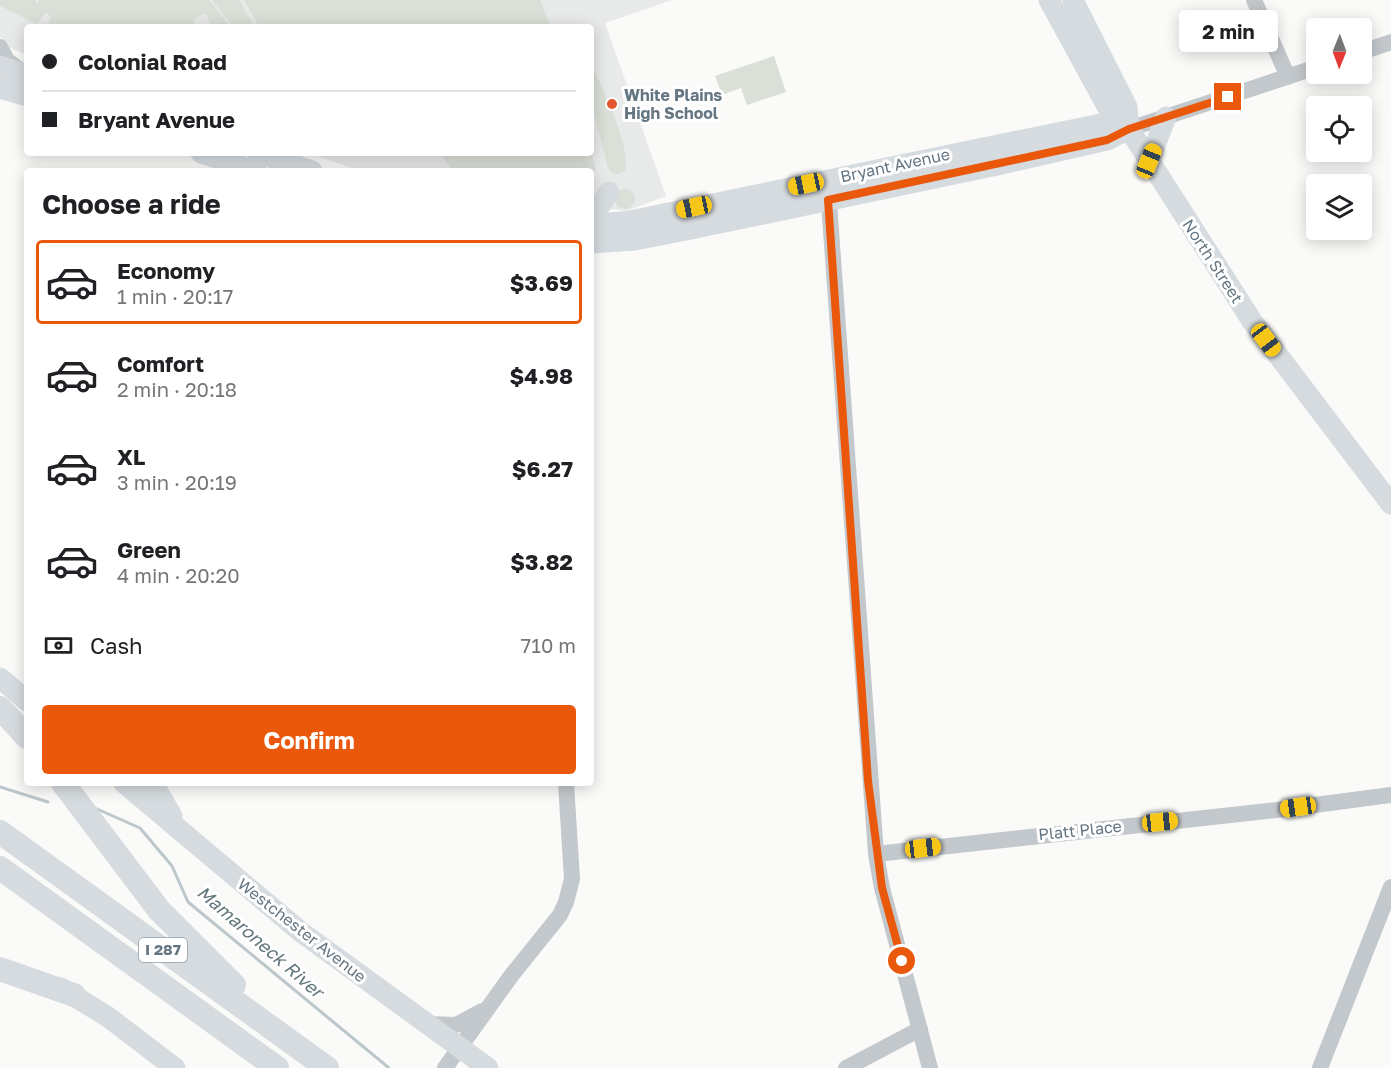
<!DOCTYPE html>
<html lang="en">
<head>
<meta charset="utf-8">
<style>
	:root { --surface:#fff; --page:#f2f2f2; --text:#202124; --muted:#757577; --line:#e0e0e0; --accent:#ea580c }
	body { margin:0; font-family:"Golos Text",sans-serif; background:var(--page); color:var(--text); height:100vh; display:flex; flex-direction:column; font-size:22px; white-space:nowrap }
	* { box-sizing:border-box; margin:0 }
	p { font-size:20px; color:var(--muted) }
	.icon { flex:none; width:33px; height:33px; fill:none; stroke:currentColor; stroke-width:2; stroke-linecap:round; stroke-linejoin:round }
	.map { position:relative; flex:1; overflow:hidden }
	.sheet { position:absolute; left:24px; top:168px; width:570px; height:618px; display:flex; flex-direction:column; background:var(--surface); border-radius:6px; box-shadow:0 3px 15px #0003 }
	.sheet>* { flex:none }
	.guide { position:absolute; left:24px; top:24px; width:570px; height:132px; border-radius:6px; box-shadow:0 3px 15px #0003; display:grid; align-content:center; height:132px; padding:0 18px; background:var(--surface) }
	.needle { width:39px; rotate:181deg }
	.controls { position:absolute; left:1306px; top:18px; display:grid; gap:12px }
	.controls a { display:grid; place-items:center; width:66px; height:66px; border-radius:6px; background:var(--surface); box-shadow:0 3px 15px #0003; font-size:30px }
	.end { position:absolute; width:27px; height:27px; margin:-14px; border:8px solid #ea580c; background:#fff; box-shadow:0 0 0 3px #fff }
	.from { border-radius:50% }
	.bubble { position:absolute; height:42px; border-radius:6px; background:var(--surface); box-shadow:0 3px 15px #0003; font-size:20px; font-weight:700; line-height:42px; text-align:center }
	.car { position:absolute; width:18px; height:36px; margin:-18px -9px; border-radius:8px; box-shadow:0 0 4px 2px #0007; background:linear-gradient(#f5c518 24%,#345 0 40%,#f5c518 0 76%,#345 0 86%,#f5c518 0) }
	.guide b { display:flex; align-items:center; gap:21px; height:57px; font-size:22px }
	.guide b+b { border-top:2px solid var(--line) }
	.guide i { width:15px; height:15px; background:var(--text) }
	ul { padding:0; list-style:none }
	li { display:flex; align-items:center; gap:18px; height:84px; margin:0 12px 9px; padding:0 6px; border:3px solid transparent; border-radius:6px }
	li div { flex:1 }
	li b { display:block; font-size:22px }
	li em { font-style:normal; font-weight:700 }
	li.current { border-color:var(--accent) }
	li>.icon { width:54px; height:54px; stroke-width:1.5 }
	h2 { padding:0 18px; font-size:27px; line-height:72px }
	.pay { display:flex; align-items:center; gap:15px; height:66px; padding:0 18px; font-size:22px }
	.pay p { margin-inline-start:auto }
	.primary-button { display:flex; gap:12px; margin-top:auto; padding:12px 18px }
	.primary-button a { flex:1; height:69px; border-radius:6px; background:var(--accent); color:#fff; font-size:24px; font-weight:700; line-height:69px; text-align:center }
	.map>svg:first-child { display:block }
</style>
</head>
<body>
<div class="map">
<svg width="1391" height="1068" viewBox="0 0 1391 1068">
	<rect width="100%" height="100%" fill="#fafaf8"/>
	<path fill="#e8e9e9" d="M0,0H672L605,23L666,196L627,211L591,207V171H360L309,153H591V27H27V55L8,47L0,36Z"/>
	<path fill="#dadfd7" d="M0,0H35L37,4L39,0H209L231,27H210L212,26L205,13L193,20L197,27H47L51,17L46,12L37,24L0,6Z
		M212,0H239L255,27H233Z
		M244,0H540L551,27H259Z
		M774,56L786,92L747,105L741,88L722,95L715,76Z
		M591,64C602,87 631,146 625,171L620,174H613L608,168L591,101Z
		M591,152L596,170L591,177V171H453L440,153Z
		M615 199a10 10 0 1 1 20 0a10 10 0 1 1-20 0Z"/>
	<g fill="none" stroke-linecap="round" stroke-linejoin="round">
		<path stroke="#bbc7cb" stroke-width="3" d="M0,787L48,802
			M97,809L140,828L172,866L188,902L389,1068"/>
		<path stroke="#c3c8cc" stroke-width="16" d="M1254,0L1288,77
			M0,47L7,60L21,71
			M1362,52L1391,42
			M1129,129L1317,67
			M828,189L876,854L882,888L930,1068
			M876,854L1277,810L1391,795
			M428,1024L456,1025L482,1011
			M445,1068L511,976L560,915L566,902L572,879L566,783
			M846,1068L920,1029
			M1320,1068L1391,887"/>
		<path stroke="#d6dbdf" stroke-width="21" d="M1049,0L1108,108L1129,129L1252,321L1391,504
			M1073,0L1127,107L1129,129
			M0,66L27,75
			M0,88L27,96
			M201,153L256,171
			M258,153L312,171
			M1149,161L1166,117
			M591,214L599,207L609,192
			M591,225L630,221L1101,124L1129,129
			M591,243L635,240L691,229L1002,164L1107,140L1129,129
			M0,678L27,701
			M124,783L301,932L488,1068
			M153,783L172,816
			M61,988L108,1017L175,1068"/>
		<path stroke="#d6dbdf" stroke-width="24" d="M0,708L27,737
			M63,783L159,910L234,985
			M0,832L327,1068
			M0,868L277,1068
			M0,969L74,995"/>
	</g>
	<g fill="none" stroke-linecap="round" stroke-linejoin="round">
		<path stroke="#ea580c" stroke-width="8" d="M902,961L882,888L868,781L828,200L1107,140L1129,129L1228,97"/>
	</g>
	<circle fill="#e4572e" stroke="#fff" stroke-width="2" cx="612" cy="104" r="6"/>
	<g text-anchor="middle" stroke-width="6" stroke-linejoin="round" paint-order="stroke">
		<rect fill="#fff" stroke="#939fa8" stroke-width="1.5" x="139" y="938" width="48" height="24" rx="4.5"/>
		<g font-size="15" font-weight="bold" fill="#657683">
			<text x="163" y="955">I 287</text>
		</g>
		<g font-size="16" font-weight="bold" fill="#657683" stroke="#fff" text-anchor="start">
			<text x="624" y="101">White Plains<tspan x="624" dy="18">High School</tspan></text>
		</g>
		<g font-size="16" fill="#657683" stroke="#fff">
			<text transform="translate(895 165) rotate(-12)" y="6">Bryant Avenue</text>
			<text transform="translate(1213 261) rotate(57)" y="6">North Street</text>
			<text transform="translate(1080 830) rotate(-6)" y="6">Platt Place</text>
			<text transform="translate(302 930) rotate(38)" y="6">Westchester Avenue</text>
		</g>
		<g font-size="18" font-style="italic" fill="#60757c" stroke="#fff">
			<text transform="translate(260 942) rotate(41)" y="6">Mamaroneck River</text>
		</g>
	</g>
</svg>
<div class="controls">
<a><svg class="needle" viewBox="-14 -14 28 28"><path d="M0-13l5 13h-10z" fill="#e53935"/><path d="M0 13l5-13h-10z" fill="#757577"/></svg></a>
<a><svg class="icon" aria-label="locate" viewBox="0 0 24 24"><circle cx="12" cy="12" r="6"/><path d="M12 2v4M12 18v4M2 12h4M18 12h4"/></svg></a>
<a><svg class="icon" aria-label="layers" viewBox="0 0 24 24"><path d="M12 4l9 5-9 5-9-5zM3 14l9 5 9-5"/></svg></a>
</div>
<i class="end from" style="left:902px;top:961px"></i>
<i class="end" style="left:1228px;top:97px"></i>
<div class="bubble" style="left:1179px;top:10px;width:99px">2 min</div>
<i class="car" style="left:1149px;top:161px;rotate:22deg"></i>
<i class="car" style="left:806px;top:184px;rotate:258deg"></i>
<i class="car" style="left:694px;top:207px;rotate:258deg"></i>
<i class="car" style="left:1266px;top:340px;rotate:143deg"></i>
<i class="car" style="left:1298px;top:807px;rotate:262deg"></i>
<i class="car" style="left:1160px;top:822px;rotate:84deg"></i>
<i class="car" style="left:923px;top:848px;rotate:83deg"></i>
<div class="guide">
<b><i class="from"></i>Colonial Road</b>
<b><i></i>Bryant Avenue</b>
</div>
<section class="sheet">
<h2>Choose a ride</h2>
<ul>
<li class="current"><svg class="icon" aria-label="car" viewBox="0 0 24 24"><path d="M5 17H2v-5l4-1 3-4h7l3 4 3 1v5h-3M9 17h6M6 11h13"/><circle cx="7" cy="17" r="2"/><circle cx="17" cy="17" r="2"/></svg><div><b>Economy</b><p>1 min · 20:17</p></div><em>$3.69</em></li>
<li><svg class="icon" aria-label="car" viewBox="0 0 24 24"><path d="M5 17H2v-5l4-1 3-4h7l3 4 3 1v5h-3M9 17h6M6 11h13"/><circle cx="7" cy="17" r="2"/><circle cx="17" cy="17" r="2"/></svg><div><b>Comfort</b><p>2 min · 20:18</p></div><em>$4.98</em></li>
<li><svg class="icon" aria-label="car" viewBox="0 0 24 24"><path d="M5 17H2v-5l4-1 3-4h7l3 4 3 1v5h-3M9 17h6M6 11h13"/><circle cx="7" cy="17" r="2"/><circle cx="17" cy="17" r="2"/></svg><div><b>XL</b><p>3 min · 20:19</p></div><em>$6.27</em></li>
<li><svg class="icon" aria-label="car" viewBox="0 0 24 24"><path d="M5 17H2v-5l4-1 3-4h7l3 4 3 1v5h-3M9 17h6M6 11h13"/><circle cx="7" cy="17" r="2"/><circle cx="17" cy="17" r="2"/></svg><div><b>Green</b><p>4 min · 20:20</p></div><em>$3.82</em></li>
</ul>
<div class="pay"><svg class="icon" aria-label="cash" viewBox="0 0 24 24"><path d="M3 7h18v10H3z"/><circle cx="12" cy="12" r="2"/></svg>Cash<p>710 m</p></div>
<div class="primary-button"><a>Confirm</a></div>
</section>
</div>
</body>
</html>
